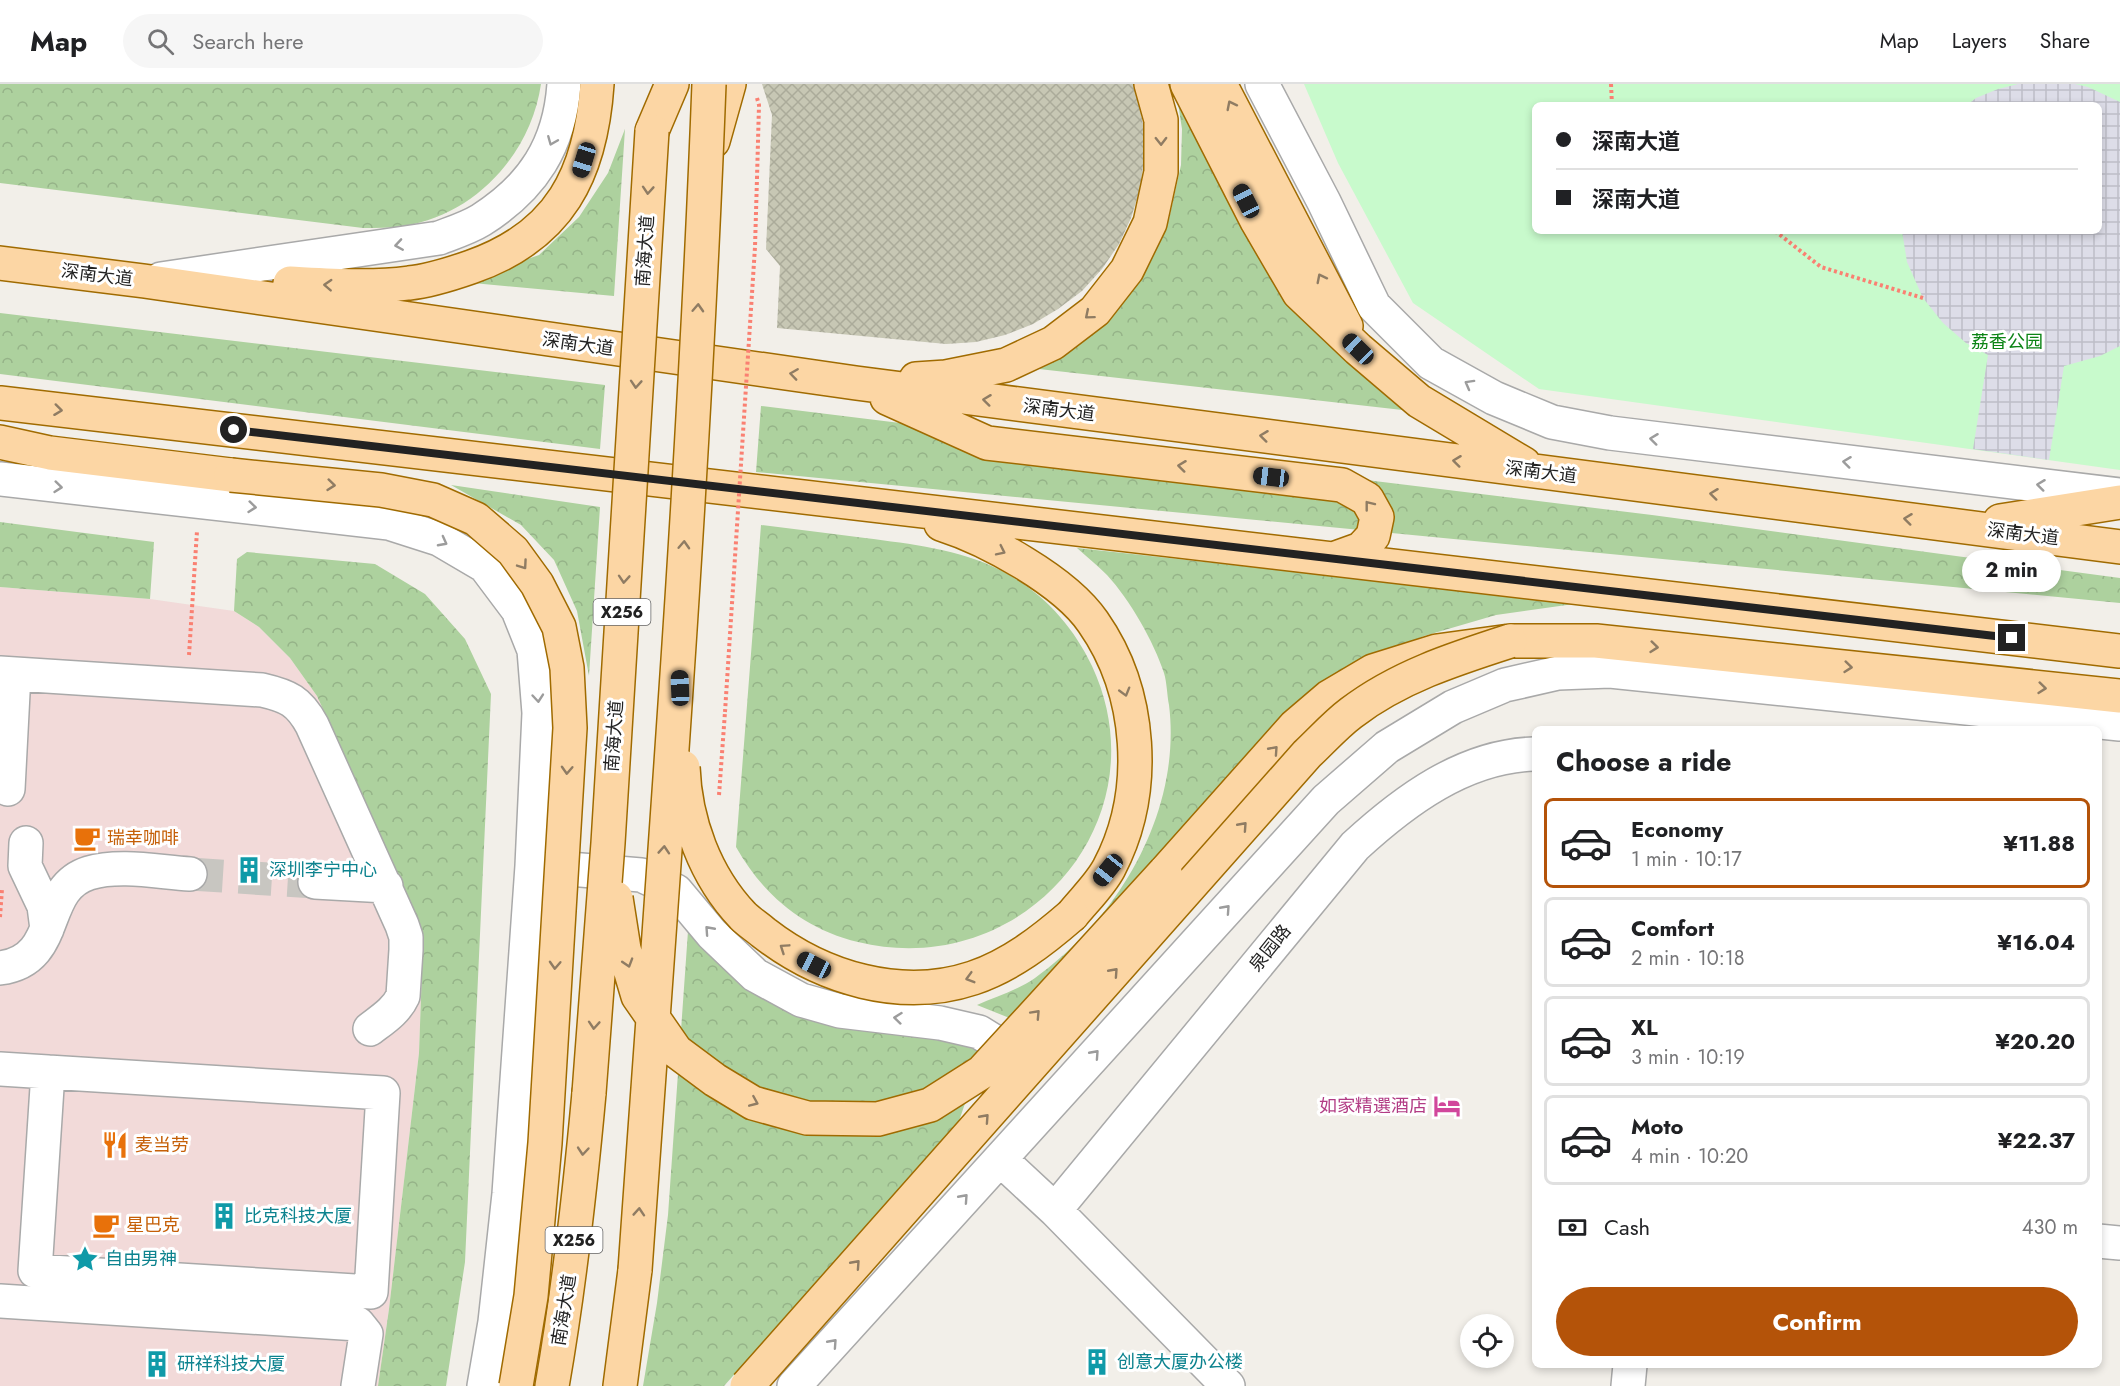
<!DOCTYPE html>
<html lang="en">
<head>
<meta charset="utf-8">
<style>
	:root { --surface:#fff; --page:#f6f6f6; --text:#202124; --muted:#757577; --line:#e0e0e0; --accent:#b45309 }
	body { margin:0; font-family:Jost,"Noto Sans SC",sans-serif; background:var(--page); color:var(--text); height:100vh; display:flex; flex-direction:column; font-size:22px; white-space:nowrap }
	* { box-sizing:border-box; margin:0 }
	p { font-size:20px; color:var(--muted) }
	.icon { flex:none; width:33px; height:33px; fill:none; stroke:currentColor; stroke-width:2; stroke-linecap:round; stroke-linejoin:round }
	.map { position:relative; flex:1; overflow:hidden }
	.side { position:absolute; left:1532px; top:642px; width:570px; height:642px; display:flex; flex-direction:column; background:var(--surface); border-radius:9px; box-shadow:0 3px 9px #0003 }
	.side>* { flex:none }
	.guide { position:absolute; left:1532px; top:18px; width:570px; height:132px; border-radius:9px; box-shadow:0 3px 9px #0003; display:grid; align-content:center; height:132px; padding:0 24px; background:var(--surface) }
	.buttons { position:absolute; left:1460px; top:1230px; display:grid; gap:12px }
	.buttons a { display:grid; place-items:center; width:54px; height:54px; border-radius:50%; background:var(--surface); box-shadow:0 3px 9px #0003; font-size:30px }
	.end { position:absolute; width:27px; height:27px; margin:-14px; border:8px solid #222; background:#fff; box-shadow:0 0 0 3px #fff }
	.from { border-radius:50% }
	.bubble { position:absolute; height:42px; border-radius:21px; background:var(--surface); box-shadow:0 3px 9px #0003; font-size:20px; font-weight:700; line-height:42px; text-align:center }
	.car { position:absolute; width:18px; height:36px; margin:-18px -9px; border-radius:8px; box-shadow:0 0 4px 2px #0007; background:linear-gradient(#222 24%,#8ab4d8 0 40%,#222 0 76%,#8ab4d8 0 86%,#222 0) }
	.guide b { display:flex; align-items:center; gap:21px; height:57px; font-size:22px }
	.guide b+b { border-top:2px solid var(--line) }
	.guide i { width:15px; height:15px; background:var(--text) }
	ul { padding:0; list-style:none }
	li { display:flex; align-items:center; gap:18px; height:90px; margin:0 12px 9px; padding:0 12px; border:3px solid var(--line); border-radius:9px }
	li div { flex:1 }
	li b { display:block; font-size:22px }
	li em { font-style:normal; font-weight:700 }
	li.selected { border-color:var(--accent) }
	li>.icon { width:54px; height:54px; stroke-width:1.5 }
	h2 { padding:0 24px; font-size:27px; line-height:72px }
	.pay { display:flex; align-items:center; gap:15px; height:66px; padding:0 24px; font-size:22px }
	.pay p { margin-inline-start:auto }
	.primary-button { display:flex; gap:12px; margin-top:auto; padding:12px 24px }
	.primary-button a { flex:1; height:69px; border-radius:36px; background:var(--accent); color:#fff; font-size:24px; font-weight:700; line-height:69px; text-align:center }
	header { display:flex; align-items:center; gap:36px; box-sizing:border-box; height:84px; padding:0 30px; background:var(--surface); border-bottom:2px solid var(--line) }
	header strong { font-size:28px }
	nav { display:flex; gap:33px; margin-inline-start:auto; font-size:21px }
	.search { width:420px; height:54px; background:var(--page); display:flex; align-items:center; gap:15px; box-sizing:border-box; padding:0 21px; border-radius:33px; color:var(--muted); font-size:22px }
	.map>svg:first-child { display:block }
</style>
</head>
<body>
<header>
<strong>Map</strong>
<div class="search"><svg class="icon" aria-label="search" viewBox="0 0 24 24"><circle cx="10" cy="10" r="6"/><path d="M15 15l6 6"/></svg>Search here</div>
<nav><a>Map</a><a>Layers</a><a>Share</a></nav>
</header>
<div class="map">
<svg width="2120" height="1302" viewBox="0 0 2120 1302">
	<defs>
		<pattern id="construction-cross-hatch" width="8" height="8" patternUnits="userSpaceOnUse" patternTransform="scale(1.5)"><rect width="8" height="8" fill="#c7c7b4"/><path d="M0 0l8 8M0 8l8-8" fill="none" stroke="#abab9a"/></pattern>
		<pattern id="forest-crowns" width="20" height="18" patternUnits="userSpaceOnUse" patternTransform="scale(1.5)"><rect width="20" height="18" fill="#add19e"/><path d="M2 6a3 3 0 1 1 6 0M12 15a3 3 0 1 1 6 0" fill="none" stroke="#95b388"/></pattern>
		<pattern id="plaza-grid" width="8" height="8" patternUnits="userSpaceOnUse" patternTransform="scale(1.5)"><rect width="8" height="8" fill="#dddde8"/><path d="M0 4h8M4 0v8" fill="none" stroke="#bdbdc7"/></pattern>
	</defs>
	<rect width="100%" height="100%" fill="#f2efe9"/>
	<path fill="#f2dad9" d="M0,503L150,515L234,527L259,543L290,574L317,612L412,821L423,857L419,969L389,1225L378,1302H0Z"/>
	<path fill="url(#construction-cross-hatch)" d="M762,0H1134L1139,17L1144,47V76L1140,105L1131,134L1119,160L1102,185L1082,207L1058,225L1033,240L1005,251L976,258L946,260L777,244L780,182L766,165L772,31Z"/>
	<path fill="url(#forest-crowns)" d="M0,0H541C531,70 475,131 404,142C390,144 376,144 363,144L0,99Z
		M1175,0L1420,328L1030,284L1124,213L1152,172L1169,135L1181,81L1182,45Z
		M625,45L614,212L462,198L539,171L579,133L608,89Z
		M0,229L605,301L600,365L0,290Z
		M761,322L1652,431L2120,494V519L756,388Z
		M451,401L600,423L589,592L577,527L554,476L521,441Z
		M0,438L154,458L150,515L0,503Z
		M761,441C796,445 831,450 865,454C911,460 959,465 1000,486C1041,507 1072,540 1092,582C1164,737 1022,898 858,858C804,845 763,811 736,763Z
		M1077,464L1581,519L1496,531L1424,552L1356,580L1311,611L1267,648L1094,846L1012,935L977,921C995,913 1018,906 1035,894C1119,834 1182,727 1169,621C1167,611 1167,599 1164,589C1154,558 1130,516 1107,491C1098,482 1087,473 1077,464Z
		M247,468L375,480L425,510L465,555L491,610L465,1178L446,1302H378L389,1225L419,969L423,857L412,821L317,612L290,574L259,543L234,527L237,475Z
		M688,847L723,882L983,967L959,1037L724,1302H643L657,1219L668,1131Z"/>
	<path fill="#c8facc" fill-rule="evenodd" d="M1304,0H2120V386L1539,305L1413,219L1338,79ZM1534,21H2098V147H1534Z"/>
	<path fill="url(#plaza-grid)" d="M2018,0H2075L2088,3L2120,18V262L2100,272L2064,282L2049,376L1973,365L1988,271L1966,259L1943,239L1923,214L1907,178L1902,147H2098V21H1967L1976,14L1998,5Z"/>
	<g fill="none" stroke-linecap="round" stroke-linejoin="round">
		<path stroke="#c8c6c1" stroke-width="33" stroke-dasharray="33 16" stroke-linecap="butt" d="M190,790L315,798"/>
		<defs>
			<path id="minor" d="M1262,0L1324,118L1374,222L1431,279L1494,314L1552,338L1610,349L2120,411
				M161,195L439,154C452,149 468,144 481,136C533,103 560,61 564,0
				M0,395L389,439L439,455L485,482L518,526L534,566L539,629L532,782L509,1110L495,1238L484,1302
				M0,589L262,606C288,612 299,617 312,641L402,841L406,853V866L403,912C396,927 383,935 370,945
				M8,705L14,590
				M26,759L25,782L44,822L47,845
				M533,782L641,791L676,807L712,850L755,891L801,916L840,927L940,939L979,948L1029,979
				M315,798L386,802
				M0,884C63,876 38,805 89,789C120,780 158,788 190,790
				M0,985L48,988L383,1009L371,1208L35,1187L48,988
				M1000,1075L1055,1126L1228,1302
				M1055,1126L1355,762C1404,717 1464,672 1534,670
				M2098,1157L2120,1159
				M0,1217L358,1240L366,1250L358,1302
				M794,1302L1326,716L1387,663L1453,623L1505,601L1558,589L1610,587L2120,640
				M1628,1302L1630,1281"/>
			<path id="major" d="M1187,0L1257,137L1299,209L1358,265L1419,317L1524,380
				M1220,0L1346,242
				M652,47L672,0
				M713,57L729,0
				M0,179L144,197L856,299L2120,463
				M290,199C329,201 370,204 409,199C430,197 451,190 471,183C560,152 591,90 597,0
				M916,295L946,293L1006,281L1053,259L1095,227L1127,186L1150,139L1161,88V36L1151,0
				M887,314L987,359L1342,401L1367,415L1377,433L1373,452L1361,465L1336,474
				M0,319L2120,567
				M0,358L50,369L231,391
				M2000,437L2120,418
				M941,440C988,455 1065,497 1093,538C1142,608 1149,708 1109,784C1100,801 1084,816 1072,831
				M1165,788L1295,642L1329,613L1373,587L1437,567L1510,557H1596L2120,612
				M552,1302C569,1205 580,1107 589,1009
				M620,1302L635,1186"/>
		</defs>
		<use href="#minor" stroke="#a9a9a9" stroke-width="36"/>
		<use href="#major" stroke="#a06b00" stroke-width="36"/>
		<path stroke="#fa8072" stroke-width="4" stroke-dasharray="3 3" stroke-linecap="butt" d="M1611,0L1612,21
			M757,14L759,21L757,94
			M1775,147L1821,183L1923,214
			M189,571L197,447
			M719,711L725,628
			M0,833L2,805"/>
		<use href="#minor" stroke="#fff" stroke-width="33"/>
		<use href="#major" stroke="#fcd6a4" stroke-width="33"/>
		<defs>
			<path id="major-bridge" d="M231,391L381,406L433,416L476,435L513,467L537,500L559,543L567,584L570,644L545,1059L531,1212L516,1302
				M683,683C685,737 705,792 743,832C749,838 757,843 764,849C822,894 901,918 973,894C1011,881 1042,857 1072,831
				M616,814L624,865L638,912L676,967L715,996L753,1019L807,1034L878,1035L930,1021L982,988L1165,788
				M589,1009L608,759L652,47
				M635,1186C663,791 694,396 709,0
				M747,1302L1307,670C1321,657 1335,641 1351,629C1398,593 1454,575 1510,557"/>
		</defs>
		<use href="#major-bridge" stroke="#a06b00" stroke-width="36" stroke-linecap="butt"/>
		<path stroke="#fa8072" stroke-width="4" stroke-dasharray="3 3" stroke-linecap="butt" d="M725,628L755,163L757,94"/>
		<use href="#major-bridge" stroke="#fcd6a4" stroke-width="33"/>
	</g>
	<defs><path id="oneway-chevron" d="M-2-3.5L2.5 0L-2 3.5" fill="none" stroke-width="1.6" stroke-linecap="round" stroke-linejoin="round" transform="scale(1.5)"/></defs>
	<g stroke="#8f7c63">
		<use href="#oneway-chevron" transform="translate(1231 21) rotate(-117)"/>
		<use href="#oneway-chevron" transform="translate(1161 57) rotate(89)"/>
		<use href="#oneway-chevron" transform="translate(648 106) rotate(94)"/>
		<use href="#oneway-chevron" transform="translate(1321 194) rotate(-117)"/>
		<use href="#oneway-chevron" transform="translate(328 201) rotate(-177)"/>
		<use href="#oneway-chevron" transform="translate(698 224) rotate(-87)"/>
		<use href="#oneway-chevron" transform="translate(1089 231) rotate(140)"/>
		<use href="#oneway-chevron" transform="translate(794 290) rotate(-172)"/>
		<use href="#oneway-chevron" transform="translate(636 300) rotate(94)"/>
		<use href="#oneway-chevron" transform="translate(987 316) rotate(-173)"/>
		<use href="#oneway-chevron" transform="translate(58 326) rotate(7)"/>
		<use href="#oneway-chevron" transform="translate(1264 352) rotate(-173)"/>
		<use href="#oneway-chevron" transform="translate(1457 377) rotate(-173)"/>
		<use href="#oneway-chevron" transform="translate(1182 382) rotate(-173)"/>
		<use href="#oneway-chevron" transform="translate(331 401) rotate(6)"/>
		<use href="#oneway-chevron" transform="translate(1714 410) rotate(-173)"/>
		<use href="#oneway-chevron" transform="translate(1369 421) rotate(-128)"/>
		<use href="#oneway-chevron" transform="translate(1908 435) rotate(-173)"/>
		<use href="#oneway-chevron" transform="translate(684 461) rotate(-87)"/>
		<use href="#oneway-chevron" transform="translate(1001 467) rotate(26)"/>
		<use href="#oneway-chevron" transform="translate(523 481) rotate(55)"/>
		<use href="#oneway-chevron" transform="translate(624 495) rotate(94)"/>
		<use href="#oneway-chevron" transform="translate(1654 563) rotate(6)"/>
		<use href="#oneway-chevron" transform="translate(1848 583) rotate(6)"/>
		<use href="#oneway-chevron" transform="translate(2042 604) rotate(6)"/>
		<use href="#oneway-chevron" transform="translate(1125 608) rotate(74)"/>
		<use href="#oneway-chevron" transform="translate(1274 666) rotate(-48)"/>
		<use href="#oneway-chevron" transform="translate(567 686) rotate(93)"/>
		<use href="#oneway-chevron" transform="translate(1243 742) rotate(-48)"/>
		<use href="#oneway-chevron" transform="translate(664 766) rotate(-86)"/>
		<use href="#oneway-chevron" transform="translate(784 864) rotate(-146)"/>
		<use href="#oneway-chevron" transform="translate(628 879) rotate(73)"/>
		<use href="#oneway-chevron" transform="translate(555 881) rotate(93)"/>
		<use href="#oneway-chevron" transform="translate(1114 888) rotate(-48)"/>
		<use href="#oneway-chevron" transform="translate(970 894) rotate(164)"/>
		<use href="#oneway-chevron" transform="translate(1036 930) rotate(-47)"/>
		<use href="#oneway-chevron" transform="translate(594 941) rotate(94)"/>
		<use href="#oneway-chevron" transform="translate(754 1018) rotate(23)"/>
		<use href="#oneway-chevron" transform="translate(985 1034) rotate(-48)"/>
		<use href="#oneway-chevron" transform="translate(583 1067) rotate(95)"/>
		<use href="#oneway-chevron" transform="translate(639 1128) rotate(-86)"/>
		<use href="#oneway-chevron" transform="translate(856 1180) rotate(-48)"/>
	</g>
	<g stroke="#9c9c9c">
		<use href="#oneway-chevron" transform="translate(552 57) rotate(112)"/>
		<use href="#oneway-chevron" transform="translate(399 161) rotate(171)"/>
		<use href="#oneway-chevron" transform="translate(1469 300) rotate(-151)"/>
		<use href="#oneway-chevron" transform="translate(1654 355) rotate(-173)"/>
		<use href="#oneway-chevron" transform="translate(1847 378) rotate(-173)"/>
		<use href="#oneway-chevron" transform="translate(2041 401) rotate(-173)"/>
		<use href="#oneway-chevron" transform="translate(58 403) rotate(6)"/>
		<use href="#oneway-chevron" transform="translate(252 423) rotate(6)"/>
		<use href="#oneway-chevron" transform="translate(443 458) rotate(28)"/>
		<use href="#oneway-chevron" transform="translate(538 614) rotate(85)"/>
		<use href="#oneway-chevron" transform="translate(1226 825) rotate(-48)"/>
		<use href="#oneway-chevron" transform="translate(709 846) rotate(-132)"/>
		<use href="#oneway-chevron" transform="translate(898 934) rotate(-174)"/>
		<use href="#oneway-chevron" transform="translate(1095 970) rotate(-48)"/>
		<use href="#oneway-chevron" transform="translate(964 1114) rotate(-48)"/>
		<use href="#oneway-chevron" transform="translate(833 1259) rotate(-48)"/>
	</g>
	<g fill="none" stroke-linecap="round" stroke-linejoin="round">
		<path stroke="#222" stroke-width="8" d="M234,346L2012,554"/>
	</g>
	<defs>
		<symbol id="cafe-bare" viewBox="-9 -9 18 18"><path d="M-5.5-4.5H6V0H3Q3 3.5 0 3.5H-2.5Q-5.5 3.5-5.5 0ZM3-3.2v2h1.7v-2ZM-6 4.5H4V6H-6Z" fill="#e8710a" stroke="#fff" stroke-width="2.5" paint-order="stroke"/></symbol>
		<symbol id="building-bare" viewBox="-9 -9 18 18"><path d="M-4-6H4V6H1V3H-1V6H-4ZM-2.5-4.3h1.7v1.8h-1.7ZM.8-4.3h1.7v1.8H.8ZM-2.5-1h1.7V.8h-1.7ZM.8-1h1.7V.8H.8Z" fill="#0f9aa8" stroke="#fff" stroke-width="2.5" paint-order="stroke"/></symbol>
		<symbol id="hotel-bare" viewBox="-9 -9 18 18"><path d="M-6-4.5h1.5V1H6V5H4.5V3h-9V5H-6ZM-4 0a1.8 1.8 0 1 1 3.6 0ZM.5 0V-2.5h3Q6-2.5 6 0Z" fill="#d1479c" stroke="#fff" stroke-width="2.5" paint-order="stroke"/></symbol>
		<symbol id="restaurant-bare" viewBox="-9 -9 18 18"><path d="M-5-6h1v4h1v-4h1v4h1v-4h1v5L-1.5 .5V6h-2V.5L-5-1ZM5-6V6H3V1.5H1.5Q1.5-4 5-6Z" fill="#e8710a" stroke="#fff" stroke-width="2.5" paint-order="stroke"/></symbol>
		<symbol id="sight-bare" viewBox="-9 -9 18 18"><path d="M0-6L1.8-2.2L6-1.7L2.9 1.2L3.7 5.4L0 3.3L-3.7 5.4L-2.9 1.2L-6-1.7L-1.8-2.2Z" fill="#0f9aa8" stroke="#fff" stroke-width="2.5" paint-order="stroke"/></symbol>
	</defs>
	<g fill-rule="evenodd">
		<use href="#cafe-bare" x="68" y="735" width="38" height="38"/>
		<use href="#building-bare" x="230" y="767" width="38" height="38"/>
		<use href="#hotel-bare" x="1428" y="1003" width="38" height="38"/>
		<use href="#restaurant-bare" x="96" y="1042" width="38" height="38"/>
		<use href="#building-bare" x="205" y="1113" width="38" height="38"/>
		<use href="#cafe-bare" x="87" y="1122" width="38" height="38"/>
		<use href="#sight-bare" x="66" y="1156" width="38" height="38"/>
		<use href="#building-bare" x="1078" y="1259" width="38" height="38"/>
		<use href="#building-bare" x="138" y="1261" width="38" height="38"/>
	</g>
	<g text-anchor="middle" stroke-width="6" stroke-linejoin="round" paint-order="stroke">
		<g fill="#fff" stroke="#646464" stroke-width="1.5">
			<rect x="593.5" y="515" width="57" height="26" rx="4.5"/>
			<rect x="545.5" y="1143" width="57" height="26" rx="4.5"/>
		</g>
		<g font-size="16" font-weight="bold" fill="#222">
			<text x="622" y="534">X256</text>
			<text x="574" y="1162">X256</text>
		</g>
		<g font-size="18" fill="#222" stroke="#fff">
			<text transform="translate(645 167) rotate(-86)" y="6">南海大道</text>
			<text transform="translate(97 191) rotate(7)" y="6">深南大道</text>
			<text transform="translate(578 260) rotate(8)" y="6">深南大道</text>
			<text transform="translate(1059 326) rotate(7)" y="6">深南大道</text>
			<text transform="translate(1541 388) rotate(7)" y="6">深南大道</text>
			<text transform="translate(2023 450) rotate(7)" y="6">深南大道</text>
			<text transform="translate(614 652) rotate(-86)" y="6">南海大道</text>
			<text transform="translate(1270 864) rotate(-51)" y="6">泉园路</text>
			<text transform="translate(564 1226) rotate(-81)" y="6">南海大道</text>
		</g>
		<g font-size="18" fill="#0c8416" stroke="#fff">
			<text x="2007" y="264">荔香公园</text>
		</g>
		<g font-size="18" fill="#c56008" stroke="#fff" text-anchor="start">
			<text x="107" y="760">瑞幸咖啡</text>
			<text x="135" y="1067">麦当劳</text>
			<text x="126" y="1147">星巴克</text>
		</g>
		<g font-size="18" fill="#0d838f" stroke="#fff" text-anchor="start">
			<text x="269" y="792">深圳李宁中心</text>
			<text x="244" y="1138">比克科技大厦</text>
			<text x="105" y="1181">自由男神</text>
			<text x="1117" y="1284">创意大厦办公楼</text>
			<text x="177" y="1286">研祥科技大厦</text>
		</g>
		<g font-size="18" fill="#b23c85" stroke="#fff" text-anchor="end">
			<text x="1427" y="1028">如家精選酒店</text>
		</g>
	</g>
</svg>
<div class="buttons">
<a><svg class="icon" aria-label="locate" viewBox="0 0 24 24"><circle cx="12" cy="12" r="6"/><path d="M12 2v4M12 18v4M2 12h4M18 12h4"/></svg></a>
</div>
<i class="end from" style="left:234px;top:346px"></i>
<i class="end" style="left:2012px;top:554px"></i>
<div class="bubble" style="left:1962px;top:466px;width:99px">2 min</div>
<i class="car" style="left:584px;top:76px;rotate:197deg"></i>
<i class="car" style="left:1246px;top:117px;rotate:333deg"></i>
<i class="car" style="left:1358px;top:265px;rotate:314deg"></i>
<i class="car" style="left:1271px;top:393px;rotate:277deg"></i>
<i class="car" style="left:680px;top:604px;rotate:358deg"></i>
<i class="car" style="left:1108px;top:786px;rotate:219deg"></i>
<i class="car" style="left:814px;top:881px;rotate:297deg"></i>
<div class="guide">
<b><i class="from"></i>深南大道</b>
<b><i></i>深南大道</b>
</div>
<section class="side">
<h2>Choose a ride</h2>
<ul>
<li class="selected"><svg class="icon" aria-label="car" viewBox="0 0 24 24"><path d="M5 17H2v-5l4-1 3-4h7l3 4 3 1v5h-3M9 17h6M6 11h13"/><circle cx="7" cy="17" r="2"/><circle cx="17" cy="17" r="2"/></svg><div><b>Economy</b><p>1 min · 10:17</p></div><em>¥11.88</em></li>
<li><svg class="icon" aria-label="car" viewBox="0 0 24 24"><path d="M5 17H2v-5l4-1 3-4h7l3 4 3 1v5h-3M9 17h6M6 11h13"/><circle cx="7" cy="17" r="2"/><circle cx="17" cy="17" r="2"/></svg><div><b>Comfort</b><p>2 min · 10:18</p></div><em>¥16.04</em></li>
<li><svg class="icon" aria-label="car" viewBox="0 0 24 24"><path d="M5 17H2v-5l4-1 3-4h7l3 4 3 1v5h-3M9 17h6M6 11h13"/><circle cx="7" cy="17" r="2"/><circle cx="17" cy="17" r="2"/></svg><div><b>XL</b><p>3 min · 10:19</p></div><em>¥20.20</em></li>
<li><svg class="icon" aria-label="car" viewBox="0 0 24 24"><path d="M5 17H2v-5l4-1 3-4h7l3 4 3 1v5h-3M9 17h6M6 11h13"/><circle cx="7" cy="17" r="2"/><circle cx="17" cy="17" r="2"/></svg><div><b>Moto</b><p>4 min · 10:20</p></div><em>¥22.37</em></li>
</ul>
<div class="pay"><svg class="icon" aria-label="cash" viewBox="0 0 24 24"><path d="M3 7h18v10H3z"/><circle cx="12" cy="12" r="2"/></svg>Cash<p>430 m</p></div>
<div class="primary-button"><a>Confirm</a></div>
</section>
</div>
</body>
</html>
